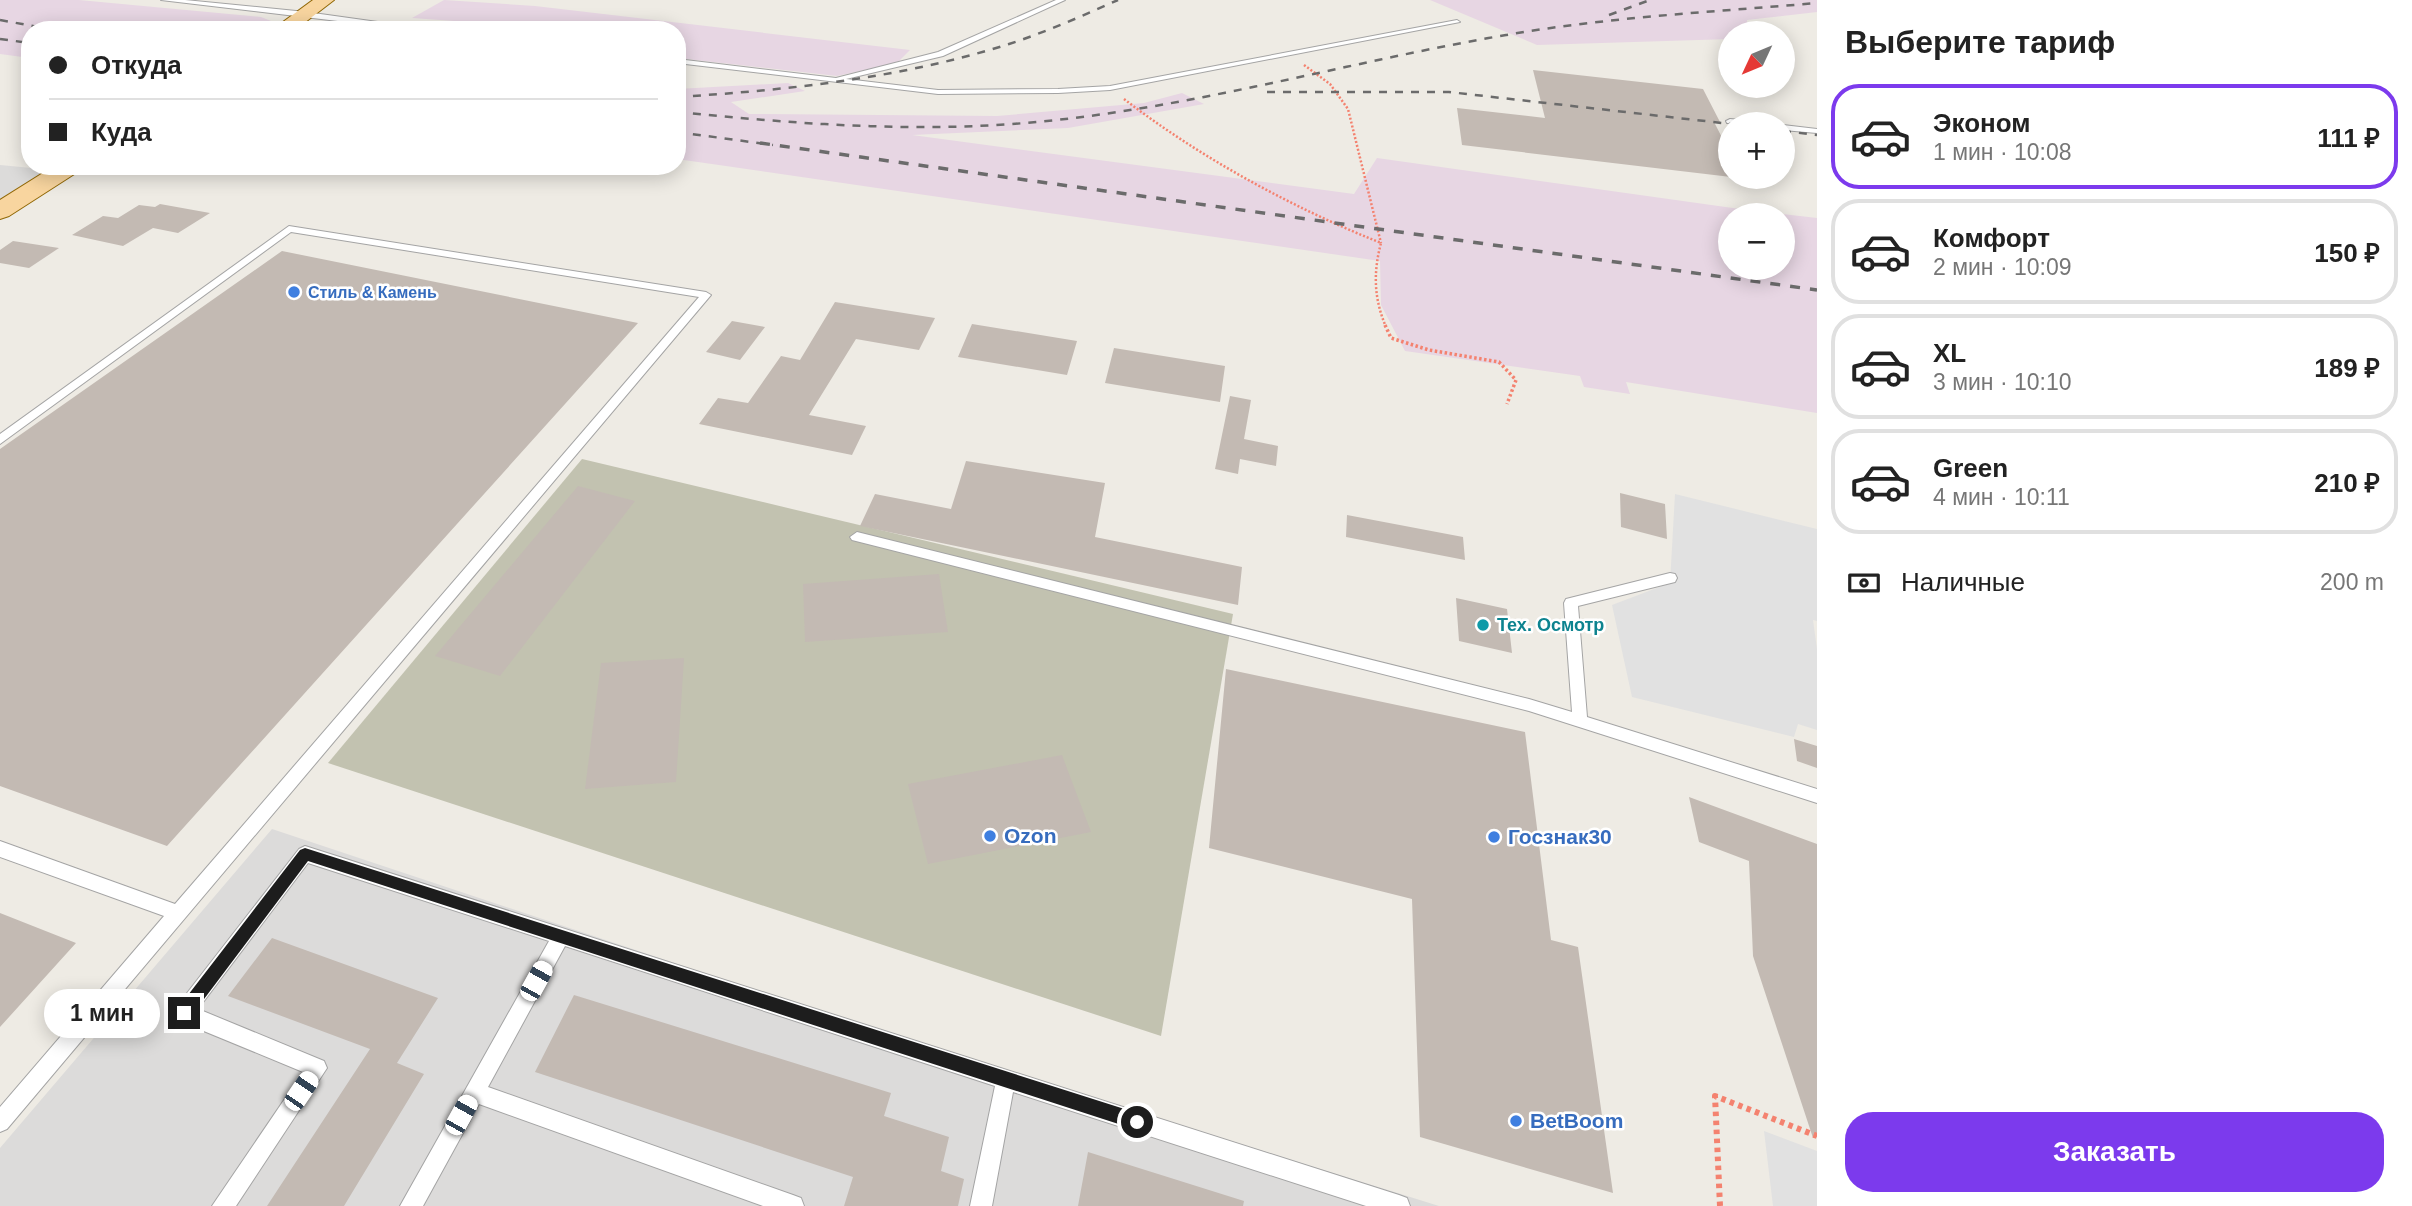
<!DOCTYPE html>
<html lang="ru">
<head>
<meta charset="utf-8">
<style>
	:root { --surface:#fff; --page:#f2f2f2; --text:#222; --muted:#767676; --line:#e0e0e0; --accent:#7c3aed }
	body { margin:0; font-family:Helvetica,sans-serif; background:var(--page); color:var(--text); height:100vh; display:flex; flex-direction:column; font-size:26px; white-space:nowrap }
	* { box-sizing:border-box; margin:0 }
	p { font-size:23px; color:var(--muted) }
	.icon { flex:none; width:38px; height:38px; fill:none; stroke:currentColor; stroke-width:2; stroke-linecap:round; stroke-linejoin:round }
	.map { position:relative; flex:1; overflow:hidden }
	.drawer { display:flex; flex-direction:column; background:var(--surface); width:595px }
	.drawer>* { flex:none }
	.hud { position:absolute; left:21px; top:21px; width:665px; height:154px; border-radius:28px; box-shadow:0 4px 18px #0003; display:grid; align-content:center; height:154px; padding:0 28px; background:var(--surface) }
	.needle { width:46px; rotate:226deg }
	.fabs { position:absolute; left:1718px; top:21px; display:grid; gap:14px }
	.fabs a { display:grid; place-items:center; width:77px; height:77px; border-radius:50%; background:var(--surface); box-shadow:0 4px 18px #0003; font-size:35px }
	.end { position:absolute; width:32px; height:32px; margin:-16px; border:9px solid #1d1d1d; background:#fff; box-shadow:0 0 0 4px #fff }
	.from { border-radius:50% }
	.bubble { position:absolute; height:49px; border-radius:24px; background:var(--surface); box-shadow:0 4px 18px #0003; font-size:23px; font-weight:700; line-height:49px; text-align:center }
	.car { position:absolute; width:21px; height:42px; margin:-21px -10px; border-radius:9px; box-shadow:0 0 5px 2px #0007; background:linear-gradient(#fff 24%,#345 0 40%,#fff 0 76%,#345 0 86%,#fff 0) }
	.hud b { display:flex; align-items:center; gap:24px; height:66px; font-size:26px }
	.hud b+b { border-top:2px solid var(--line) }
	.hud i { width:18px; height:18px; background:var(--text) }
	ul { padding:0; list-style:none }
	li { display:flex; align-items:center; gap:21px; height:105px; margin:0 14px 10px; padding:0 14px; border:4px solid var(--line); border-radius:28px }
	li div { flex:1 }
	li b { display:block; font-size:26px }
	li em { font-style:normal; font-weight:700 }
	li.active { border-color:var(--accent) }
	li>.icon { width:63px; height:63px; stroke-width:1.5 }
	h2 { padding:0 28px; font-size:32px; line-height:84px }
	.pay { display:flex; align-items:center; gap:18px; height:77px; padding:0 28px; font-size:26px }
	.pay p { margin-inline-start:auto }
	.cta { display:flex; gap:14px; margin-top:auto; padding:14px 28px }
	.cta a { flex:1; height:80px; border-radius:28px; background:var(--accent); color:#fff; font-size:28px; font-weight:700; line-height:80px; text-align:center }
	main { display:flex; flex:1; min-height:0 }
	.map>svg:first-child { display:block }
</style>
</head>
<body>
<main>
<div class="map">
<svg width="1817" height="1206" viewBox="0 0 1817 1206">
	<rect width="100%" height="100%" fill="#eeebe4"/>
	<path fill="#dcdbda" d="M0,165L52,170L0,204Z
		M272,829L885,1033L1439,1206H0V1148Z"/>
	<path fill="#e7d6e3" fill-rule="evenodd" d="M0,0H79L261,17L271,21L258,30H30V58L0,54Z
		M444,0L535,6L910,50L897,63L837,76L677,58V30H489L497,24L412,18Z
		M1430,0H1817V12L1747,20L1748,33H1731V39L1537,45Z
		M788,83L805,91L731,102L749,114L997,116L1144,103L1182,93L1204,104L1068,128L912,135L1354,194L1377,158L1747,210L1817,218V413L1626,382L1630,394L1584,387L1580,376L1405,351L1381,305L1380,261L677,159V89ZM1783,215V268H1731V215Z"/>
	<path fill="#c2c2b0" d="M582,459L1233,614L1161,1036L328,763Z"/>
	<path fill="#e1e1e1" d="M1675,494L1817,529V621L1813,620L1817,649V730L1798,724L1794,737L1632,697L1612,605L1670,583Z
		M1764,1131L1817,1151V1206H1773Z"/>
	<path fill="#c3bab3" d="M1533,70L1703,89L1720,122H1714L1731,155V177L1462,145L1457,108L1545,118Z
		M160,204L210,213L178,233L153,228L123,246L72,235L103,216L118,218L139,205L155,207Z
		M13,241L59,248L29,268L0,263V250Z
		M282,251L638,323L167,846L0,786V449Z
		M835,302L935,318L919,350L856,339L809,415L866,426L852,455L699,424L718,398L748,403L781,356L800,360Z
		M732,321L765,327L740,360L706,352Z
		M972,324L1077,341L1067,375L958,357Z
		M1114,348L1225,366L1220,402L1105,383Z
		M1230,396L1251,400L1244,439L1278,446L1276,466L1240,459L1238,474L1215,469Z
		M966,461L1105,483L1095,537L1242,567L1238,605L860,526L875,494L951,509Z
		M578,486L635,501L500,676L435,656Z
		M1620,493L1665,504L1667,539L1621,527Z
		M1347,515L1463,537L1465,560L1346,537Z
		M939,574L948,632L805,642L803,584Z
		M1456,598L1507,609L1512,653L1459,641Z
		M684,658L676,782L585,789L601,663Z
		M1226,669L1525,732L1551,940L1578,947L1613,1193L1420,1137L1412,899L1209,848Z
		M1794,739L1817,746V768L1797,761Z
		M1062,755L1091,832L928,864L908,784Z
		M1689,797L1817,844V1137L1813,1138L1753,956L1749,861L1699,842Z
		M0,913L76,943L0,1027Z
		M272,938L438,998L397,1063L424,1074L344,1206H267L370,1049L228,996Z
		M574,995L891,1093L884,1116L949,1137L941,1171L964,1179L958,1206H844L853,1177L535,1072Z
		M1088,1152L1244,1201L1243,1206H1078Z"/>
	<g fill="none" stroke-linecap="round" stroke-linejoin="round">
		<defs>
			<path id="service" d="M161,0H185L306,12L435,30H413Z
				M1056,0H1065L943,56L846,79L938,90L1058,89L1110,86L1457,20L1460,22L1110,90L1058,93L938,94L677,63V59L836,78L938,52Z
				M1730,119L1762,122L1766,124L1727,123L1726,121Z
				M1783,125L1817,129V133L1783,130Z
				M289,226L706,292L711,295L7,1129L0,1132V1107L164,916L0,857V841L175,904L699,297L291,232L0,444V434Z
				M857,532L1529,699L1572,712L1564,603L1566,599L1670,573L1675,574L1677,578L1675,582L1578,606L1587,717L1817,789V803L1529,711L852,540L850,537Z
				M305,846L1399,1195L1407,1198L1410,1206H1366L1013,1092L992,1206H970L995,1086L565,946L488,1087L793,1195L801,1198L804,1206H763L479,1104L423,1206H400L549,941L308,863L198,1009L324,1061L327,1068L236,1206H212L303,1072L177,1020L175,1013L177,1006L299,849Z"/>
			<path id="primary" d="M313,0H334L295,30H272Z
				M54,166H83L79,171L9,216L0,219V200Z"/>
		</defs>
		<use href="#service" stroke="#a4a4a4" stroke-width="2"/>
		<use href="#primary" stroke="#916806" stroke-width="2"/>
		<path stroke="#f4826f" stroke-width="2.5" stroke-dasharray="2 2" stroke-linecap="butt" d="M1304,65L1330,84L1348,109L1381,243
			M1124,99C1201,158 1291,207 1381,243C1373,273 1374,299 1386,327"/>
		<path stroke="#f4826f" stroke-width="3.5" stroke-dasharray="2.5 2.5" stroke-linecap="butt" d="M1385,325L1391,338L1429,350L1499,362L1516,380L1507,404"/>
		<path stroke="#f4826f" stroke-width="6" stroke-dasharray="4.5 4.5" stroke-linecap="butt" d="M1720,1206L1715,1096L1817,1136"/>
		<use href="#service" fill="#fff" fill-rule="evenodd"/>
		<use href="#primary" fill="#f8d59f" fill-rule="evenodd"/>
		<path stroke="#6b6b6b" stroke-width="2.5" stroke-dasharray="8 8" stroke-linecap="butt" d="M1609,15L1650,0
			M0,20L55,30
			M0,39L30,43
			M1267,92H1449L1731,124
			M677,97C789,90 902,78 1009,44C1046,32 1082,16 1118,0
			M677,112C788,123 900,132 1012,124C1180,112 1341,63 1506,35C1609,17 1713,12 1817,3
			M1783,131L1817,135
			M677,132L773,145"/>
		<path stroke="#6b6b6b" stroke-width="3.5" stroke-dasharray="10 10" stroke-linecap="butt" d="M760,143L1817,290"/>
	</g>
	<path fill="#1d1d1d" d="M305,848L1137,1113L1143,1116L1145,1122L1143,1127L1137,1130L308,861L189,1019L184,1021L178,1019L176,1013L178,1008L300,850Z"/>
	<g fill="#3f7fe0" stroke="#fff" stroke-width="2.5">
		<circle cx="294" cy="292" r="7"/>
		<circle cx="990" cy="836" r="7"/>
		<circle cx="1494" cy="837" r="7"/>
		<circle cx="1516" cy="1121" r="7"/>
	</g>
	<circle fill="#0f9aa8" stroke="#fff" stroke-width="2.5" cx="1483" cy="625" r="7"/>
	<g text-anchor="middle" stroke-width="5" stroke-linejoin="round" paint-order="stroke">
		<g font-size="16" font-weight="bold" fill="#366cbe" stroke="#fff" text-anchor="start">
			<text x="308" y="298">Стиль &amp; Камень</text>
		</g>
		<g font-size="18" font-weight="bold" fill="#0d838f" stroke="#fff" text-anchor="start">
			<text x="1497" y="631">Тех. Осмотр</text>
		</g>
		<g font-size="21" font-weight="bold" fill="#366cbe" stroke="#fff" text-anchor="start">
			<text x="1004" y="843">Ozon</text>
			<text x="1508" y="844">Госзнак30</text>
			<text x="1530" y="1128">BetBoom</text>
		</g>
	</g>
</svg>
<div class="fabs">
<a><svg class="needle" viewBox="-14 -14 28 28"><path d="M0-13l5 13h-10z" fill="#e53935"/><path d="M0 13l5-13h-10z" fill="#767676"/></svg></a>
<a>+</a>
<a>−</a>
</div>
<i class="end from" style="left:1137px;top:1122px"></i>
<i class="end" style="left:184px;top:1013px"></i>
<div class="bubble" style="left:44px;top:989px;width:116px">1 мин</div>
<i class="car" style="left:536px;top:981px;rotate:29deg"></i>
<i class="car" style="left:301px;top:1091px;rotate:34deg"></i>
<i class="car" style="left:461px;top:1115px;rotate:29deg"></i>
<div class="hud">
<b><i class="from"></i>Откуда</b>
<b><i></i>Куда</b>
</div>
</div>
<section class="drawer">
<h2>Выберите тариф</h2>
<ul>
<li class="active"><svg class="icon" aria-label="car" viewBox="0 0 24 24"><path d="M5 17H2v-5l4-1 3-4h7l3 4 3 1v5h-3M9 17h6M6 11h13"/><circle cx="7" cy="17" r="2"/><circle cx="17" cy="17" r="2"/></svg><div><b>Эконом</b><p>1 мин · 10:08</p></div><em>111 ₽</em></li>
<li><svg class="icon" aria-label="car" viewBox="0 0 24 24"><path d="M5 17H2v-5l4-1 3-4h7l3 4 3 1v5h-3M9 17h6M6 11h13"/><circle cx="7" cy="17" r="2"/><circle cx="17" cy="17" r="2"/></svg><div><b>Комфорт</b><p>2 мин · 10:09</p></div><em>150 ₽</em></li>
<li><svg class="icon" aria-label="car" viewBox="0 0 24 24"><path d="M5 17H2v-5l4-1 3-4h7l3 4 3 1v5h-3M9 17h6M6 11h13"/><circle cx="7" cy="17" r="2"/><circle cx="17" cy="17" r="2"/></svg><div><b>XL</b><p>3 мин · 10:10</p></div><em>189 ₽</em></li>
<li><svg class="icon" aria-label="car" viewBox="0 0 24 24"><path d="M5 17H2v-5l4-1 3-4h7l3 4 3 1v5h-3M9 17h6M6 11h13"/><circle cx="7" cy="17" r="2"/><circle cx="17" cy="17" r="2"/></svg><div><b>Green</b><p>4 мин · 10:11</p></div><em>210 ₽</em></li>
</ul>
<div class="pay"><svg class="icon" aria-label="cash" viewBox="0 0 24 24"><path d="M3 7h18v10H3z"/><circle cx="12" cy="12" r="2"/></svg>Наличные<p>200 m</p></div>
<div class="cta"><a>Заказать</a></div>
</section>
</main>
</body>
</html>
